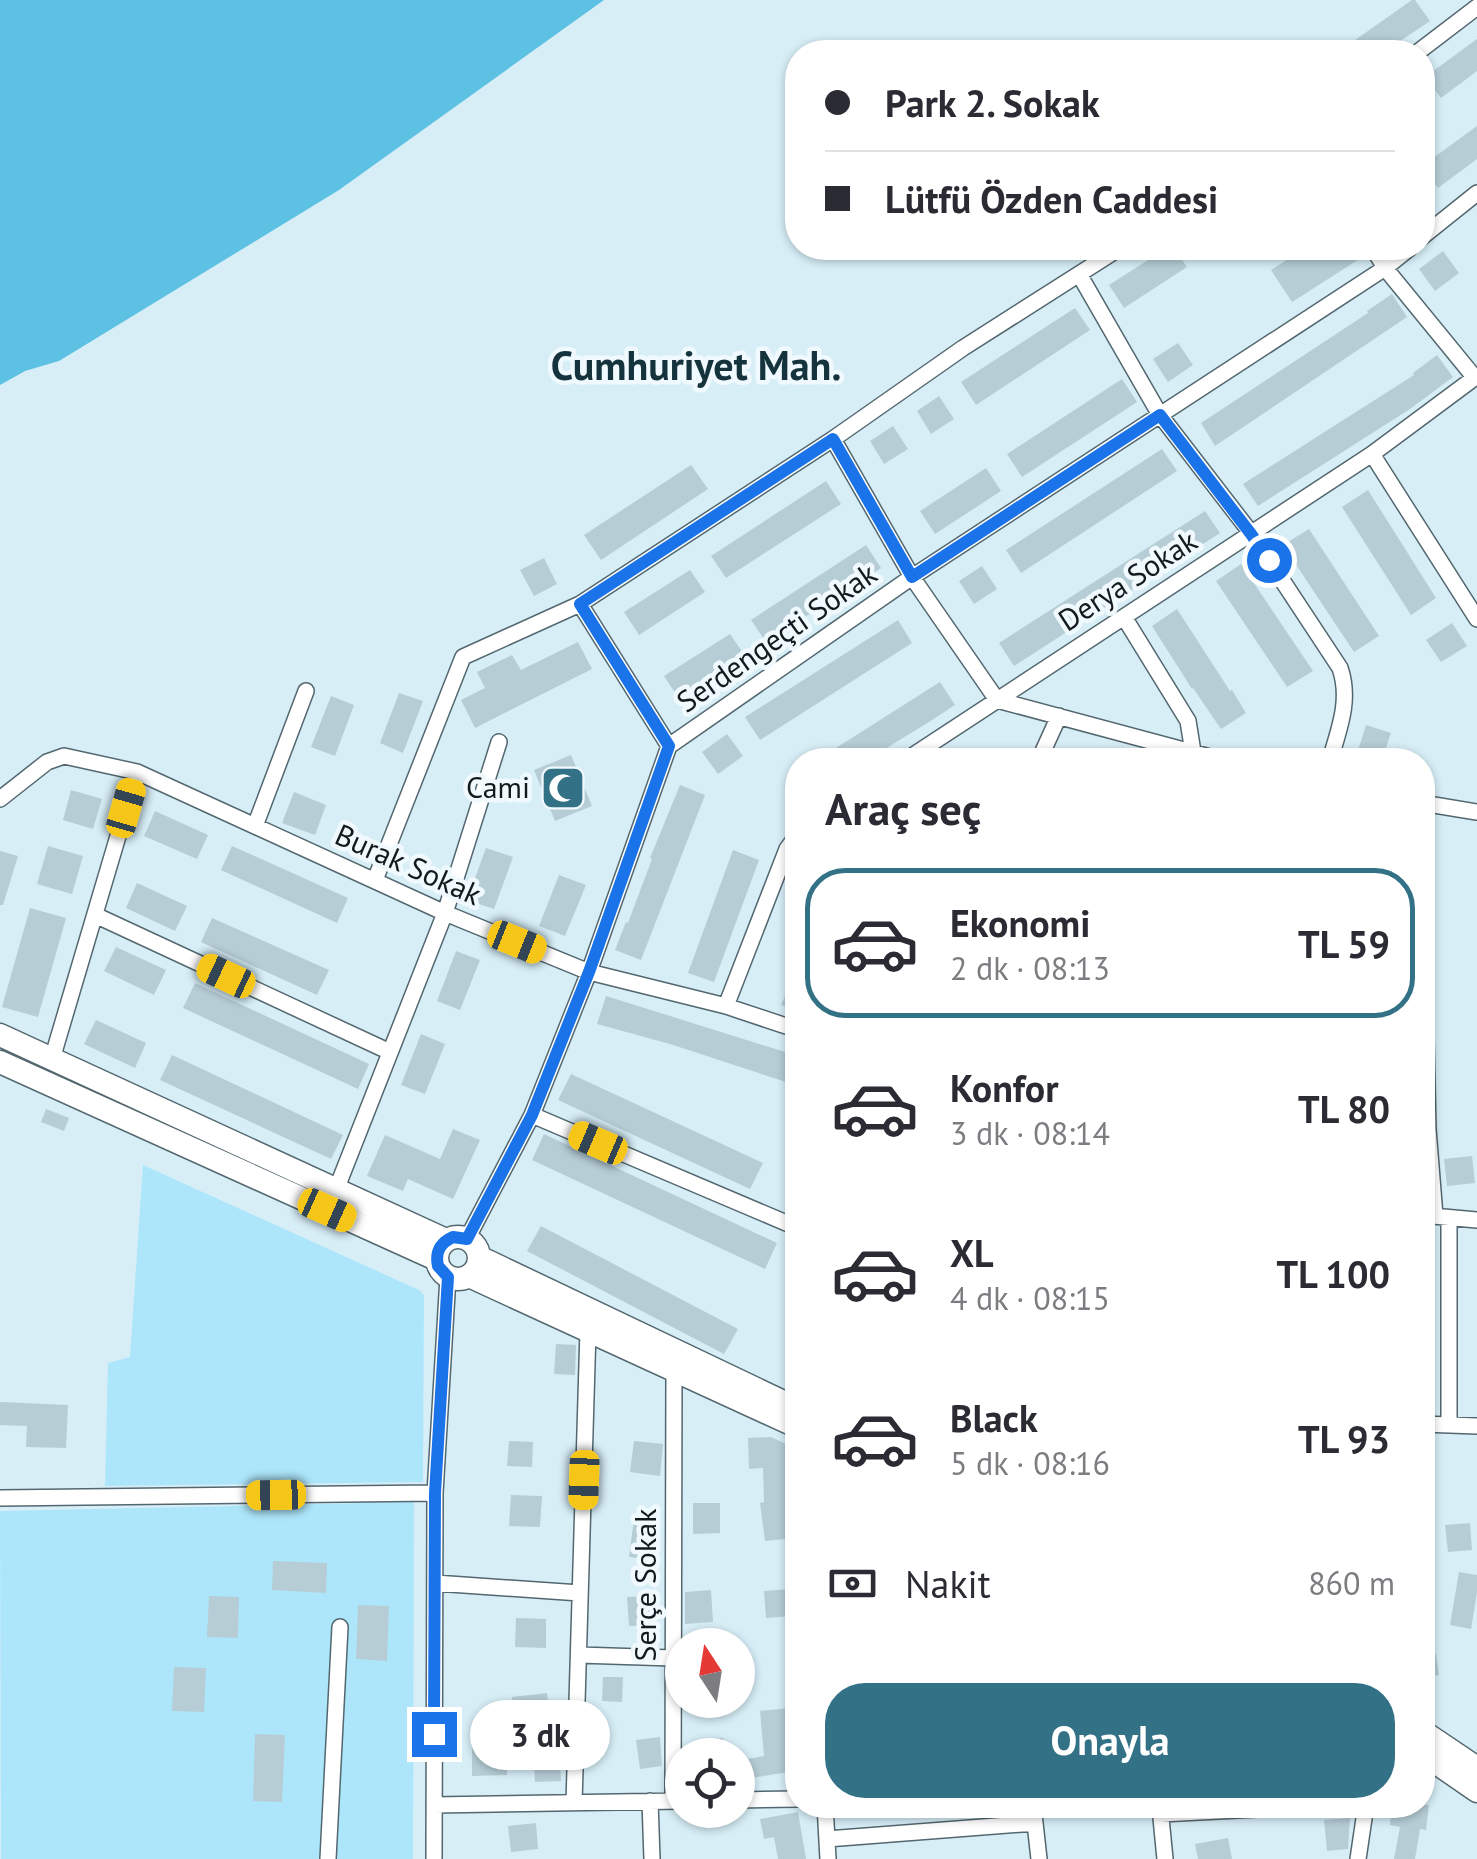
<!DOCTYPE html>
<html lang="tr">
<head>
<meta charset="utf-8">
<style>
	:root { --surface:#fff; --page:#f7f7f7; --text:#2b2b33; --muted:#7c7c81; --line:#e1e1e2; --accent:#327186 }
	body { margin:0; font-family:"PT Sans",sans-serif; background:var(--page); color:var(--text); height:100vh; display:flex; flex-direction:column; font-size:38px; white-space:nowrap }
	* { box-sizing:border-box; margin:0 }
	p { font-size:32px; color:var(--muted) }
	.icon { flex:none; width:55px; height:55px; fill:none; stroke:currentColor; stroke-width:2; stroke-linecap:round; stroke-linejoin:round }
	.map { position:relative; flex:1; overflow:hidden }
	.sheet { position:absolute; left:785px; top:748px; width:650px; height:1070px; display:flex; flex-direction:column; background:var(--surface); border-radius:40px; box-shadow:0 2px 8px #0004 }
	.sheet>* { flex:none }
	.top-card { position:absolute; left:785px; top:40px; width:650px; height:220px; border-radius:40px; box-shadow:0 2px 8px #0004; display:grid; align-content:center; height:220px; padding:0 40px; background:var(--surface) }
	.needle { width:65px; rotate:348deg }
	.buttons { position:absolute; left:665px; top:1628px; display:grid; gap:20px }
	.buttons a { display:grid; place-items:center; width:90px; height:90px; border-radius:50%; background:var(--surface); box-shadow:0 2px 8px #0004; font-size:50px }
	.end { position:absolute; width:45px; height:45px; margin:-22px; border:12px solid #1a73e8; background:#fff; box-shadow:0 0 0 5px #fff }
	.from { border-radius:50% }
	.bubble { position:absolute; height:70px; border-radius:35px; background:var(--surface); box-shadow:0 2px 8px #0004; font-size:32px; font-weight:800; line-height:70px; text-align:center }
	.car { position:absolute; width:30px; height:60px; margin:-30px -15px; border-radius:12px; box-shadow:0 0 8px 2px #0007; background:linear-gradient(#f5c518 24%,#345 0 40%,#f5c518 0 76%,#345 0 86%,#f5c518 0) }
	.top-card b { display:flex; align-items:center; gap:35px; height:95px; font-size:38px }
	.top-card b+b { border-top:2px solid var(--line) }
	.top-card i { width:25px; height:25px; background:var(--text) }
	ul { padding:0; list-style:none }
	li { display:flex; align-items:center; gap:30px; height:150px; margin:0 20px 15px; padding:0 20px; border:5px solid transparent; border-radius:40px }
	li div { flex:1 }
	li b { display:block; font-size:38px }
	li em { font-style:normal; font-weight:800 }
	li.active { border-color:var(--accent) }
	li>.icon { width:90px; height:90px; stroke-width:1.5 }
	h2 { padding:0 40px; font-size:45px; line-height:120px }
	.pay { display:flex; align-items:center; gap:25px; height:110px; padding:0 40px; font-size:38px }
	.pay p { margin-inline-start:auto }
	.action { display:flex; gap:20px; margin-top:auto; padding:20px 40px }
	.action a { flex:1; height:115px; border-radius:40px; background:var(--accent); color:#fff; font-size:40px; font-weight:800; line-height:115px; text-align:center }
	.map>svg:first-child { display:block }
</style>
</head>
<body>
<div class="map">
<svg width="1477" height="1859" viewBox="0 0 1477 1859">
	<rect width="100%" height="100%" fill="#d7eef7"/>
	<path fill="#ade6fb" d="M143,1165L419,1290L424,1295L423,1482L105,1486L108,1363L130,1357Z
		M414,1502L413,1859H1L0,1511Z"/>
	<path fill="#5dc1e3" d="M0,0H604L339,190L59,361L25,371L0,385Z"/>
	<path fill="#b6cdd6" d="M1412,0H1415L1430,21L1384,52H1338Z
		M1477,39V71L1441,98L1425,77Z
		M1477,126V159L1438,188L1422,166Z
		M1167,248H1174L1187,267L1124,308L1109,285Z
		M1305,248H1354L1361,258L1292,302L1271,270Z
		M1443,251L1459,273L1435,291L1419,269Z
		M1392,294L1407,317L1215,446L1201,423L1368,313L1367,311Z
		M1075,308L1090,330L976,405L961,382Z
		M1178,343L1193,365L1168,382L1153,359Z
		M1437,355L1453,377L1410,409L1258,506L1243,484L1414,375L1413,373Z
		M1122,379L1137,402L1022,477L1007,454Z
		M939,396L954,419L931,434L917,411Z
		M893,426L908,449L884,464L870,441Z
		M1162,449L1177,471L1021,573L1006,550Z
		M691,465L708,489L601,560L584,535Z
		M986,468L1001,491L935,534L920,511Z
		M826,481L841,504L726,578L711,556Z
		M1368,490L1436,598L1411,615L1342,507Z
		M1205,511L1220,533L1014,666L999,643Z
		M1309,529L1379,636L1354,652L1283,545Z
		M866,545L881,568L766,642L751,620Z
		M544,558L557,584L534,596L520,570Z
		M1241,564L1313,671L1287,687L1216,581Z
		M982,566L997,589L974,604L959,581Z
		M690,570L705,592L639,635L624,612Z
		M1177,609L1230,691L1232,690L1246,713L1221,729L1193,688L1192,689L1152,626Z
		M898,620L912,643L760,740L745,717Z
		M1452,623L1467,646L1441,662L1426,640Z
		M730,634L745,656L679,699L664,676Z
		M578,642L592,669L475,728L461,700L485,688L477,672L512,655L521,670Z
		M940,682L955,705L929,722L867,760H817Z
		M399,693L423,701L403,753L380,743Z
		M331,696L354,705L335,756L311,747Z
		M1366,725L1391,733L1382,760H1367L1356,757Z
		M727,734L743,756L718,774L702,752Z
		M571,755L592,806L555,821L534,770Z
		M680,785L705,795L641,960L615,950L626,922L628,923L652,859L650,858Z
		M71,790L102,799L93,829L63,820Z
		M294,792L326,805L315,835L282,823Z
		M155,811L208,835L197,859L144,836Z
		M48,846L83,856L72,894L37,884Z
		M232,846L348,898L337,923L221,870Z
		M486,848L513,857L494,909L467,900Z
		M733,850L759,860L714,982L688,973Z
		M0,851L18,856L3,905H0Z
		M559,875L586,885L565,936L539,926Z
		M137,883L187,906L175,931L126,908Z
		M30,908L66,918L38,1017L2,1007Z
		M212,918L329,970L317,995L201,942Z
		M116,947L166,970L154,995L104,971Z
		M456,951L480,960L460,1010L437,1001Z
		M798,967V1011L781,1005Z
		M195,983L369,1064L358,1089L183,1008Z
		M606,996L798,1056V1086L670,1044L597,1024Z
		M96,1020L146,1043L135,1068L84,1044Z
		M421,1034L445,1044L425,1094L401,1085Z
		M172,1055L343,1135L331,1159L160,1080Z
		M571,1074L763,1163L750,1189L558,1100Z
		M46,1109L69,1118L64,1131L41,1122Z
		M453,1129L480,1140L453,1199L408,1179L403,1191L367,1176L385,1135L440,1159Z
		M544,1134L777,1243L765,1269L532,1160Z
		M1472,1156L1475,1183L1447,1186L1444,1159Z
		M541,1226L738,1329L724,1354L527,1251Z
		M556,1344L576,1345L575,1375L554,1374Z
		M0,1402L68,1405L66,1448L26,1447L27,1426L0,1425Z
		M771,1437L788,1445L790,1477H785L793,1538L765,1541L760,1503L764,1502L763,1468L749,1469L748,1438Z
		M509,1441L533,1442L532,1467L507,1466Z
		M634,1441L663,1444L660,1476L630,1472Z
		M511,1495L542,1496L540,1527L509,1526Z
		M693,1503H720V1533L693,1534Z
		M634,1519L659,1522L655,1560L629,1557Z
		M1470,1523L1472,1550L1448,1552L1445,1525Z
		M273,1561L327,1563L326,1593L272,1590Z
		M1459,1572L1477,1575V1592L1471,1629L1450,1625Z
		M791,1589L793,1616L766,1618L764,1591Z
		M711,1590L713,1622L685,1624V1592Z
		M209,1596L239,1597L238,1638L207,1637Z
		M656,1596L658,1625L629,1626L627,1597Z
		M358,1605L389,1606L387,1661L356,1659Z
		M516,1618L546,1619V1648L515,1647Z
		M1436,1654L1439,1675L1422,1678V1656Z
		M174,1667L206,1668L204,1712L172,1711Z
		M603,1677H623L622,1702L602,1701Z
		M547,1693L553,1741L559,1740L561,1781L535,1782L532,1725L516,1727L512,1697Z
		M790,1708L793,1736H789L795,1771L751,1778L748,1759L764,1756L760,1711Z
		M255,1734L285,1735L282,1802L253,1801Z
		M660,1737L662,1766L640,1769L636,1740Z
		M723,1738L724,1755H698V1740Z
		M507,1744V1775L472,1776V1745Z
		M1392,1805H1429L1426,1830L1420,1829L1415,1859H1394L1400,1827L1390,1825Z
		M798,1812L806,1859H778L774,1837L764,1839L760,1819Z
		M1350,1818L1348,1849L1327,1851L1324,1820Z
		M536,1823L538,1849L511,1852L508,1826Z
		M1228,1838L1232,1859H1198L1195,1844Z"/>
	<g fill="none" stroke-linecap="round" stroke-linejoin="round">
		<defs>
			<path id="street" d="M1248,49L1251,52
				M1418,52L1477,7
				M1422,237L1477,193
				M1373,248L1385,268L1475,378
				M1079,274L1160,415L1251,533L1340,668C1351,700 1339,729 1330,760
				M833,439L912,577L997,700L1221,760
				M1372,454L1477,619
				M580,604L669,746
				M1124,617L1188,721L1193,752
				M906,760L1372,454L1477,376
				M1039,760L1059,716
				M0,799L47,762L64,756L137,772L445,913L589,972L726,1006L798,1030
				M1422,803L1477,812
				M255,826L306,691
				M1422,866L1428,1129L1435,1216
				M375,880L463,657L580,604L833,439L963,348L1120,248
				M95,915L390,1052
				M726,1006L787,849L798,834
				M52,1059L137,772
				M532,1115L798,1228
				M336,1190L445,913L499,742
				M1422,1215L1477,1220
				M467,1239L532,1115L589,972L669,746L912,577L1385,268L1410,248
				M1422,1424L1477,1426
				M1449,1425V1218
				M0,1498L435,1493
				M435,1583L580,1593
				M579,1655L673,1658
				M738,1800L798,1799
				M650,1801L652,1859
				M673,1801L674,1370
				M574,1803L588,1330
				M434,1805L680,1801
				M825,1805L828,1859
				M1033,1805L1039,1859
				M1160,1808L1165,1859
				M1161,1814L1333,1805
				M827,1839L1035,1823
				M328,1859L340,1627
				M434,1859L435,1493L448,1277
				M1358,1859L1366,1805"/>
			<path id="secondary" d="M0,1035L446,1240
				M0,1062L436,1259
				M437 1258a21 21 0 1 1 42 0a21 21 0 1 1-42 0Z
				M479,1257L798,1409
				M469,1276L798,1427
				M1422,1731L1477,1768
				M1422,1753L1477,1791"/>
		</defs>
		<use href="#street" stroke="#53676f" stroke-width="18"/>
		<use href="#secondary" stroke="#53676f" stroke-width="25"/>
		<use href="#street" stroke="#fff" stroke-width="15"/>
		<use href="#secondary" stroke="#fff" stroke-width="22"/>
	</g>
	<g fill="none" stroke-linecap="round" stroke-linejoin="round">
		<path stroke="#1a73e8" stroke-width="12" d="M434,1734L435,1493L448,1277L438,1266C435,1252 440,1243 453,1237L467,1239L532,1115L589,972L669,746L580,604L833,439L912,577L1160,415L1251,534L1269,560"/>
	</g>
	<defs>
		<symbol id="mosque-square" viewBox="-11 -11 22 22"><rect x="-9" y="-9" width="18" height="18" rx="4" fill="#327186" stroke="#f0f9fd"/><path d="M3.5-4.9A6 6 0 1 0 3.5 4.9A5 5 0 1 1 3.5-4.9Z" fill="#fff"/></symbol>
	</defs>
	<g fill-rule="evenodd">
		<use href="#mosque-square" x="538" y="763" width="50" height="50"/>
	</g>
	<g text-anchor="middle" stroke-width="9" stroke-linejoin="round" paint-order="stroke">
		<g font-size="30" fill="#121a1d" stroke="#f0f9fd">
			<text transform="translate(1128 581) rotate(-33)" y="10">Derya Sokak</text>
			<text transform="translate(777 638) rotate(-35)" y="10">Serdengeçti Sokak</text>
			<text transform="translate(408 865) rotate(24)" y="10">Burak Sokak</text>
			<text transform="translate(646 1585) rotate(-90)" y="10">Serçe Sokak</text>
		</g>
		<g font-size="30" fill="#121a1d" stroke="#f0f9fd" text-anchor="end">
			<text x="530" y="798">Cami</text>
		</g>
		<g font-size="40" font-weight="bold" fill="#15333d" stroke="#f0f9fd">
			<text x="696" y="380">Cumhuriyet Mah.</text>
		</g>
	</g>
</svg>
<div class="buttons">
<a><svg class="needle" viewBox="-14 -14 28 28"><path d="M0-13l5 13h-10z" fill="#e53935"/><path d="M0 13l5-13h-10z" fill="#7c7c81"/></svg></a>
<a><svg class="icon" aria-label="locate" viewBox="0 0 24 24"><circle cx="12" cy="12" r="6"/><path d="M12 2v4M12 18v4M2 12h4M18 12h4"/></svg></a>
</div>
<i class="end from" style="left:1269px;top:560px"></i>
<i class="end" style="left:434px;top:1734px"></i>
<div class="bubble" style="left:470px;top:1700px;width:140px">3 dk</div>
<i class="car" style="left:126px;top:808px;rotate:16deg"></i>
<i class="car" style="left:517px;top:942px;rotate:112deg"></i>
<i class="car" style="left:226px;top:976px;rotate:295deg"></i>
<i class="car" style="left:598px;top:1143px;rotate:293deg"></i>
<i class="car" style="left:327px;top:1210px;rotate:114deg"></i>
<i class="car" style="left:584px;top:1480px;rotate:182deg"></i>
<i class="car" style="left:276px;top:1495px;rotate:269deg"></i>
<div class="top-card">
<b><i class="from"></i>Park 2. Sokak</b>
<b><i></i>Lütfü Özden Caddesi</b>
</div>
<section class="sheet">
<h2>Araç seç</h2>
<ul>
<li class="active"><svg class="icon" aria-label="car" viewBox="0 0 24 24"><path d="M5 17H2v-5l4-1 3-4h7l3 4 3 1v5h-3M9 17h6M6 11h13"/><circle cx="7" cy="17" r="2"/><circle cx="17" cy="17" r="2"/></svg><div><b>Ekonomi</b><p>2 dk · 08:13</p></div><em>TL 59</em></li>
<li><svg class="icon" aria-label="car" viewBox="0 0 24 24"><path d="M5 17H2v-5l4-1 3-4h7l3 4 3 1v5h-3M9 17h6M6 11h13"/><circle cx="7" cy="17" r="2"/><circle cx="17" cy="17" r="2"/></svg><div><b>Konfor</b><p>3 dk · 08:14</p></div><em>TL 80</em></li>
<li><svg class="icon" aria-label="car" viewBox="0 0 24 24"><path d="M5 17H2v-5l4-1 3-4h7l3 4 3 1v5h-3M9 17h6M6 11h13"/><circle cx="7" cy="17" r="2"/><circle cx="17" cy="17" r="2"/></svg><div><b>XL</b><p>4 dk · 08:15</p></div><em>TL 100</em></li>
<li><svg class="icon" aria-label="car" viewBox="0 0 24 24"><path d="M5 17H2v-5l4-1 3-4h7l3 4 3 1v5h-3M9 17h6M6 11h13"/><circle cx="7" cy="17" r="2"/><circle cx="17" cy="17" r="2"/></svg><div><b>Black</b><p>5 dk · 08:16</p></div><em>TL 93</em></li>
</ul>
<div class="pay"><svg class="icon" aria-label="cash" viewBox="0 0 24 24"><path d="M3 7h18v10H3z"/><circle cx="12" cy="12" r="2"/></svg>Nakit<p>860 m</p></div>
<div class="action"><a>Onayla</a></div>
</section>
</div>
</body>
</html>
